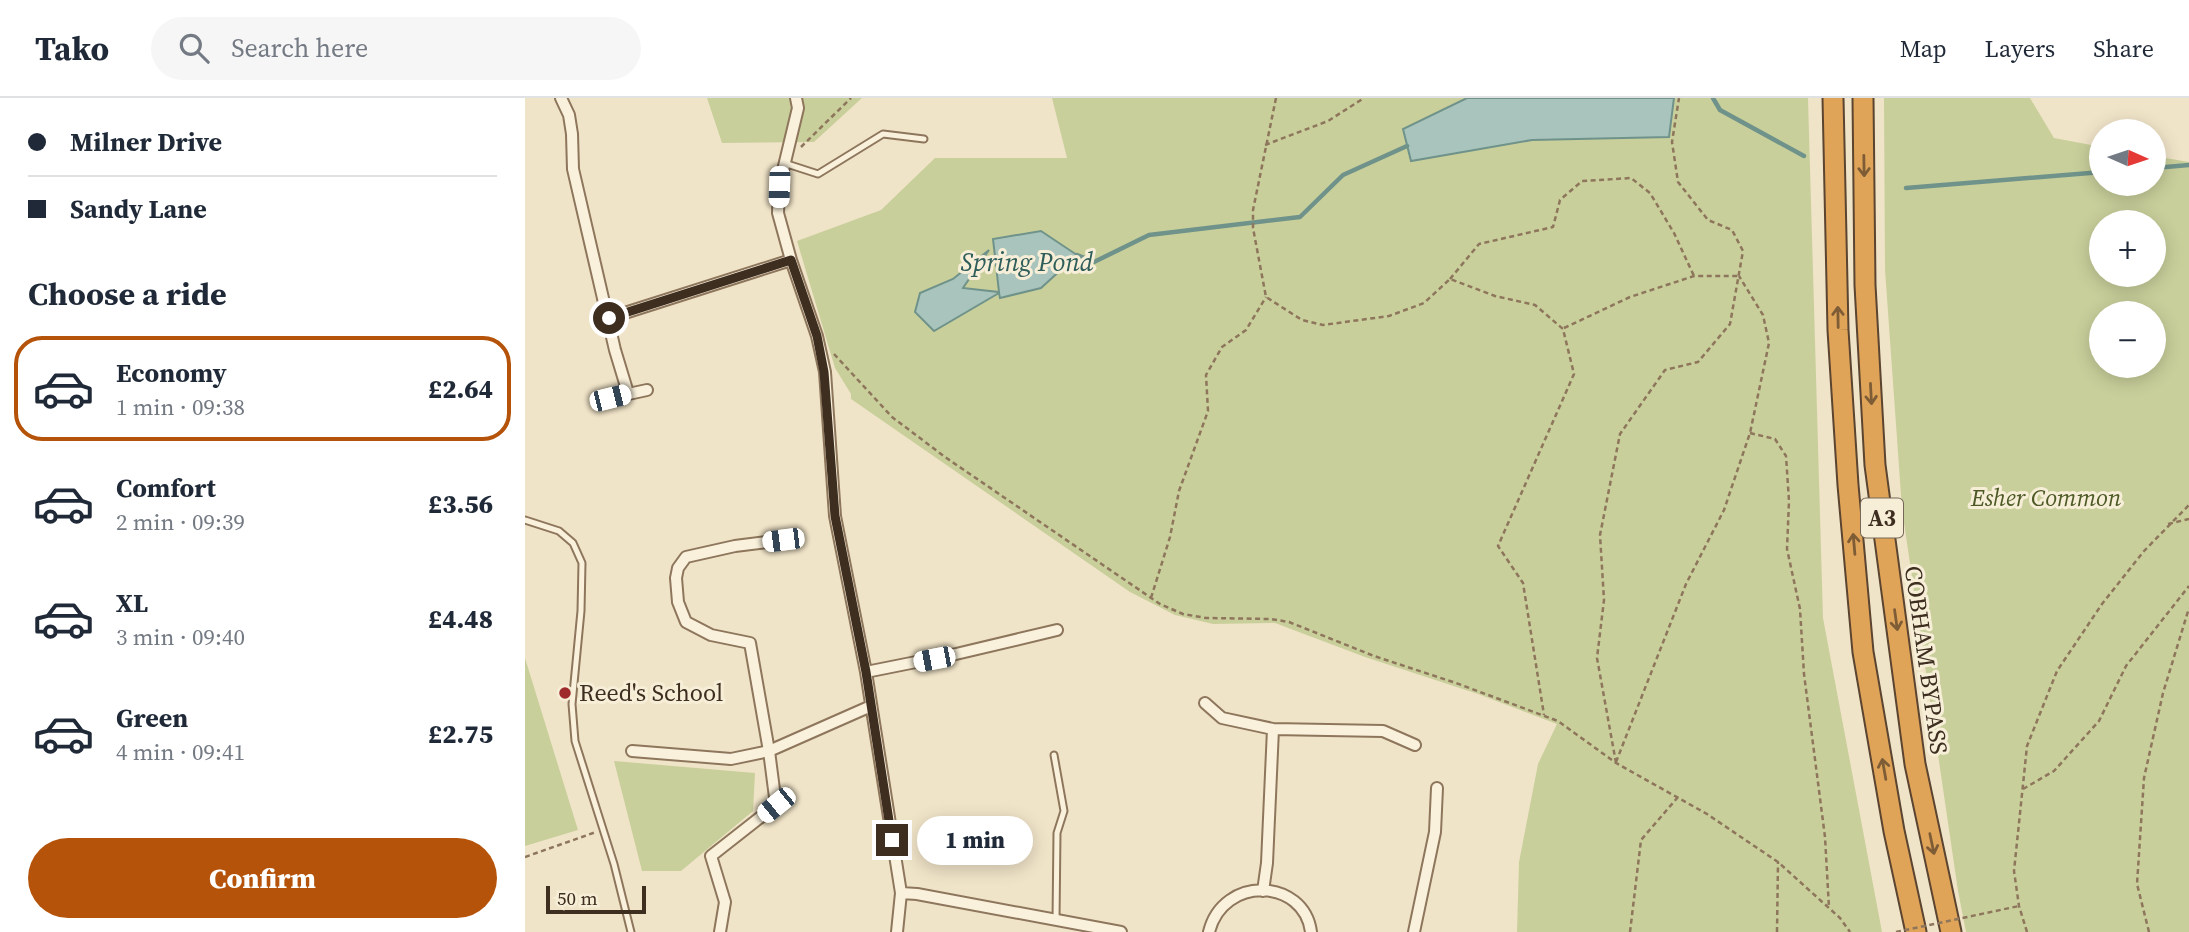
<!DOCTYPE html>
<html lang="en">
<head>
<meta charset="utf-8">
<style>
	:root { --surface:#fff; --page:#f6f6f7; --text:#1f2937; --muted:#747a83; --line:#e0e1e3; --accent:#b45309 }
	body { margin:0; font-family:"Source Serif 4",serif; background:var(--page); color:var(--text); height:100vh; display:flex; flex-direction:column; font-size:26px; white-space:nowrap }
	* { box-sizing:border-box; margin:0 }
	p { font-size:23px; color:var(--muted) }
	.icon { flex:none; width:38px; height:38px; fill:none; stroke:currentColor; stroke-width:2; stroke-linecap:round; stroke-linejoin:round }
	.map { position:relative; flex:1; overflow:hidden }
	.drawer { display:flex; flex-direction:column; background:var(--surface); width:525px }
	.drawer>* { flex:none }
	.hud { display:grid; align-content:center; height:154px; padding:0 28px; background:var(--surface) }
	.needle { width:46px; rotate:93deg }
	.controls { position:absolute; left:1564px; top:21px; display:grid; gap:14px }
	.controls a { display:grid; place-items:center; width:77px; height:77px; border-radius:50%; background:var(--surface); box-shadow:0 4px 18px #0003; font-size:35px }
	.scale { position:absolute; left:21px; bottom:18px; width:100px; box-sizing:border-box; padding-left:7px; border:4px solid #3d2e20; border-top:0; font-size:19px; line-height:24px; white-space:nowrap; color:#3d2e20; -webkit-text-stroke:5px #f7eed8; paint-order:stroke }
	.end { position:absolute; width:32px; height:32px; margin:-16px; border:9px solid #3d2e20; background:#fff; box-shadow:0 0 0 4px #fff }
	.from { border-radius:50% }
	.bubble { position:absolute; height:49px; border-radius:24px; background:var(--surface); box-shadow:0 4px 18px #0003; font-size:23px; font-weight:800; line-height:49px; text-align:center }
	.car { position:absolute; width:21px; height:42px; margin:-21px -10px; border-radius:9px; box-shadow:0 0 5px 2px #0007; background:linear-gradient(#fff 24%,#345 0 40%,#fff 0 76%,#345 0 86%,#fff 0) }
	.hud b { display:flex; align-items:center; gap:24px; height:66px; font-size:26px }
	.hud b+b { border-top:2px solid var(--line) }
	.hud i { width:18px; height:18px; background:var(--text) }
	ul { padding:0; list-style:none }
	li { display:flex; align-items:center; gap:21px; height:105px; margin:0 14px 10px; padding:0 14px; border:4px solid transparent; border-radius:28px }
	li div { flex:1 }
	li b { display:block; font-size:26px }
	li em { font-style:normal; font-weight:800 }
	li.current { border-color:var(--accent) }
	li>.icon { width:63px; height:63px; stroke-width:1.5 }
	h2 { padding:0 28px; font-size:32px; line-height:84px }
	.cta { display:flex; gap:14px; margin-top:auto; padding:14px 28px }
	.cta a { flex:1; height:80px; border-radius:42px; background:var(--accent); color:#fff; font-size:28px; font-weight:800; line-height:80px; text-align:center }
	header { display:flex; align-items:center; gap:42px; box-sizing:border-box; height:98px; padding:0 35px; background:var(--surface); border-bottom:2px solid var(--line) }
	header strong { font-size:33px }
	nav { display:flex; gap:38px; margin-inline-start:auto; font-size:24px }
	.search { width:490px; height:63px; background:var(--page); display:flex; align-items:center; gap:18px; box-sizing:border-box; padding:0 24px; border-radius:38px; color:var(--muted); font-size:26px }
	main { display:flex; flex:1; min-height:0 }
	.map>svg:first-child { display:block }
</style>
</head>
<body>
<header>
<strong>Tako</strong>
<div class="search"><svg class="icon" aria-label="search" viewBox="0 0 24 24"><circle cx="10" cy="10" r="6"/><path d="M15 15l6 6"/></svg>Search here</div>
<nav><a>Map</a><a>Layers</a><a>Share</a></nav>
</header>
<main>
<section class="drawer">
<div class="hud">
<b><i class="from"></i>Milner Drive</b>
<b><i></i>Sandy Lane</b>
</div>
<h2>Choose a ride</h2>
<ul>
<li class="current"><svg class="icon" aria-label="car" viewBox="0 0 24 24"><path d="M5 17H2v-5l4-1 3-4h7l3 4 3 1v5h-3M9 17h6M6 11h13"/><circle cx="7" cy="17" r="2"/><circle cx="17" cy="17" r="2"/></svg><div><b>Economy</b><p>1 min · 09:38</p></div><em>£2.64</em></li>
<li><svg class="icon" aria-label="car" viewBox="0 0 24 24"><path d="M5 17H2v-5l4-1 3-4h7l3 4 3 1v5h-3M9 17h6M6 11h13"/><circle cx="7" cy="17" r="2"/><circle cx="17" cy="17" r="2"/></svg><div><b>Comfort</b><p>2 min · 09:39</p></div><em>£3.56</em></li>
<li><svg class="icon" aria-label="car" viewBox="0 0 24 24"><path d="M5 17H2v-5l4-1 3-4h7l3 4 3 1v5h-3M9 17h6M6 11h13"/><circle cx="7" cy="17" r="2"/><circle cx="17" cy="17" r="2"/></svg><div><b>XL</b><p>3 min · 09:40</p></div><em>£4.48</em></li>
<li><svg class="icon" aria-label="car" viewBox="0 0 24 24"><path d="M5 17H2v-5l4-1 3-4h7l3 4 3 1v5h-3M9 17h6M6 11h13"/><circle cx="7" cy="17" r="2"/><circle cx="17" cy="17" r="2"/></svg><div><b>Green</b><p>4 min · 09:41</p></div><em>£2.75</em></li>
</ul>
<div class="cta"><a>Confirm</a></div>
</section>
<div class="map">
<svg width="1664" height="834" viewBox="0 0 1664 834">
	<rect width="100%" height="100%" fill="#f0e4c8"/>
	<path fill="#c9cf9b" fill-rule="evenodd" d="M182,0H337L289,44L197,45Z
		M527,0H1283L1298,520L1357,834H992L994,764L1013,666L1032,626L953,596L840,559L750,525L688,526L650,517L605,494L326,301V296L310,270L272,143L356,112L410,60H542Z
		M1359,0H1505L1529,40L1577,49V86H1629V58L1664,64V834H1441L1433,793L1377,411L1360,172ZM1577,124H1629V177H1577ZM1577,215H1629V268H1577Z
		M0,560L53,732L0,748Z
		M89,663L230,675L228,713L156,773H117Z"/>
	<path fill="#a9c4bc" stroke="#6f938a" stroke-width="2" d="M942,0H1149L1144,39L1007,42L886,63L878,31Z
		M516,133L552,157L516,190L475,200L474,195L409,233L390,214L395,195L428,181L464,152L438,190L474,194L468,141Z"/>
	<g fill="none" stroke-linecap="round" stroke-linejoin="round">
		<path stroke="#6f938a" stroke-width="4.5" d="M1188,0L1195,12L1279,58
			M1629,70L1664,67
			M1381,90L1577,74
			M552,157L569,164L624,137L775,119L818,77L882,48"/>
		<defs>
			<path id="lane" d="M259,65L293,76L358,36L399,41
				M0,422L34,433L48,445L57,465L56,513L47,606L50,643L89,766L106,834
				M529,657L539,713L532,735L531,822"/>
			<path id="street" d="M36,0L44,17L47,36L48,71L90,252L103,295
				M271,0L273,10L254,89L253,115L266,162L292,238L300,274L310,418L341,574L376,795L372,834
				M84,220L266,162
				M85,300L122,292
				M341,574L431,556L532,532
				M680,605L697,620L748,631L858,633L890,647
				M107,653L206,661L244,653L225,545L186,537L161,524L153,504L151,480L153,470L161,459L210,448L258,442
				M738,793L742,765L748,631
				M376,795L392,796L596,834
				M195,834L200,804L186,758L251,707L244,653L346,608
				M684,834C698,777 779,780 786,834
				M889,834L910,734L912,690"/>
			<path id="highway" d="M1308,0L1313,232L1323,387L1338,554L1369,733L1391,834
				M1338,0L1340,187L1350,367L1390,666L1426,834"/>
		</defs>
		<use href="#lane" stroke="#8d765c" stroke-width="9"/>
		<use href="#street" stroke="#8d765c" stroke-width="14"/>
		<use href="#highway" stroke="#5b4430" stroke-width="23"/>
		<path stroke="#8d765c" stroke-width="2.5" stroke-dasharray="5 3.5" stroke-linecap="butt" d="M751,0L728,112V130L741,199L777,222L798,227L864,218L899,205L925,181L970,198L1010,207L1038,231L1049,276L973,448L998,485L1019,617
			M740,47L803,23L839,0
			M276,49L326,0
			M925,181L954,146L1028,129L1035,102L1057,83L1106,80L1125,95L1149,135L1169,178
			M1039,230L1105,199L1169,178H1214
			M309,256L367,319L420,359L635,506L658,516L681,520L746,521L764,524L849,558L931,585L1033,623L1091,665L1182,716L1253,764L1315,820L1325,834
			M1225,335L1250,341L1261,358L1264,403L1262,451L1275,511L1279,576L1300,739L1304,810
			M1643,426L1664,421
			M626,500L645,439L654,393L683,313L681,277L697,249L721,232L741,199
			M1091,664L1161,486L1199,412L1225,335L1244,245L1238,217L1214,178
			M1091,665L1072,560L1079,502L1075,437L1095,336L1140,272L1173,264L1205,226L1218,153L1207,132L1183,122L1153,84L1147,44L1154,0
			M1498,691L1529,673L1574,623L1601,568L1664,488
			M0,759L71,734
			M1105,834L1116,742L1153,699
			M1252,834L1253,764
			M1502,834L1494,808L1489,773L1502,648L1532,573L1577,506L1619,453L1664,407
			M1624,834L1612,786L1619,680L1638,595L1664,510"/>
		<use href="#lane" stroke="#faf1dc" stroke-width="5"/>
		<use href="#street" stroke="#faf1dc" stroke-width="10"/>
		<use href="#highway" stroke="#e0a458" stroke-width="19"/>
		<path stroke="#8d765c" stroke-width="2.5" stroke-dasharray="5 3.5" stroke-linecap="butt" d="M1371,834L1494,808"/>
	</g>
	<defs><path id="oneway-shaft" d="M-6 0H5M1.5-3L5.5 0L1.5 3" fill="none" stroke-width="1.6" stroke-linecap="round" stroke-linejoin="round" transform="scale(1.75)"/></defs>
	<g stroke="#7e5d36">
		<use href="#oneway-shaft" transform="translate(1339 68) rotate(89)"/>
		<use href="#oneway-shaft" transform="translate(1313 219) rotate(-91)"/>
		<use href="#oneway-shaft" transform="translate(1346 296) rotate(87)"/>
		<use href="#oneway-shaft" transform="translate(1329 446) rotate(-95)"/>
		<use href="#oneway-shaft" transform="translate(1371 522) rotate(82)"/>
		<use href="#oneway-shaft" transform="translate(1359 671) rotate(-100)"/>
		<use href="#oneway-shaft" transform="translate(1407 746) rotate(78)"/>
	</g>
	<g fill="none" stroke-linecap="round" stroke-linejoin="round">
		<path stroke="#3d2e20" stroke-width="9" d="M84,220L266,162L292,238L299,274L310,418L341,574L367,742"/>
	</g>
	<circle fill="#9e2a2b" stroke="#f7eed8" stroke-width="2.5" cx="40" cy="595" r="7"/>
	<g text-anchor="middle" stroke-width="6" stroke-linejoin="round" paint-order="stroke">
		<rect fill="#f7eed8" stroke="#756857" stroke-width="2" x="1336" y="400.5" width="42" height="39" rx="5"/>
		<g font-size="23" font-weight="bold" fill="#3d2e20">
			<text x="1357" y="428">A3</text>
		</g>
		<g font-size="24" font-style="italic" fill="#4d5a26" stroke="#f7eed8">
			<text x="1521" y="408">Esher Common</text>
		</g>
		<g font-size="24" fill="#3d2e20" stroke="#f7eed8">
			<text transform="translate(1401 562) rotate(82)" y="8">COBHAM BYPASS</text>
		</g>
		<g font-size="24" fill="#3d2e20" stroke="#f7eed8" text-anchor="start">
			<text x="54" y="603">Reed's School</text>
		</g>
		<g font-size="26" font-style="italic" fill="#2f5d5a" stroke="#f7eed8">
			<text x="502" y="173">Spring Pond</text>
		</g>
	</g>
</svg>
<div class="controls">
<a><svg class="needle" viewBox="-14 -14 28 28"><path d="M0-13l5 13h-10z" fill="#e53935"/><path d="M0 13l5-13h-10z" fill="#747a83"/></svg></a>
<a>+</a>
<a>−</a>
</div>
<div class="scale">50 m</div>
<i class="end from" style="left:84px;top:220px"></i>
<i class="end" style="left:367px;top:742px"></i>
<div class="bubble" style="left:392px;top:718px;width:116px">1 min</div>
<i class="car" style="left:254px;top:89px;rotate:182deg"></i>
<i class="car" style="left:85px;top:300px;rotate:76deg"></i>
<i class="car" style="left:258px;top:442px;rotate:263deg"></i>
<i class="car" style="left:409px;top:561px;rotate:259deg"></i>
<i class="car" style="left:251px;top:707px;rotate:231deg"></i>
</div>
</main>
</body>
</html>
